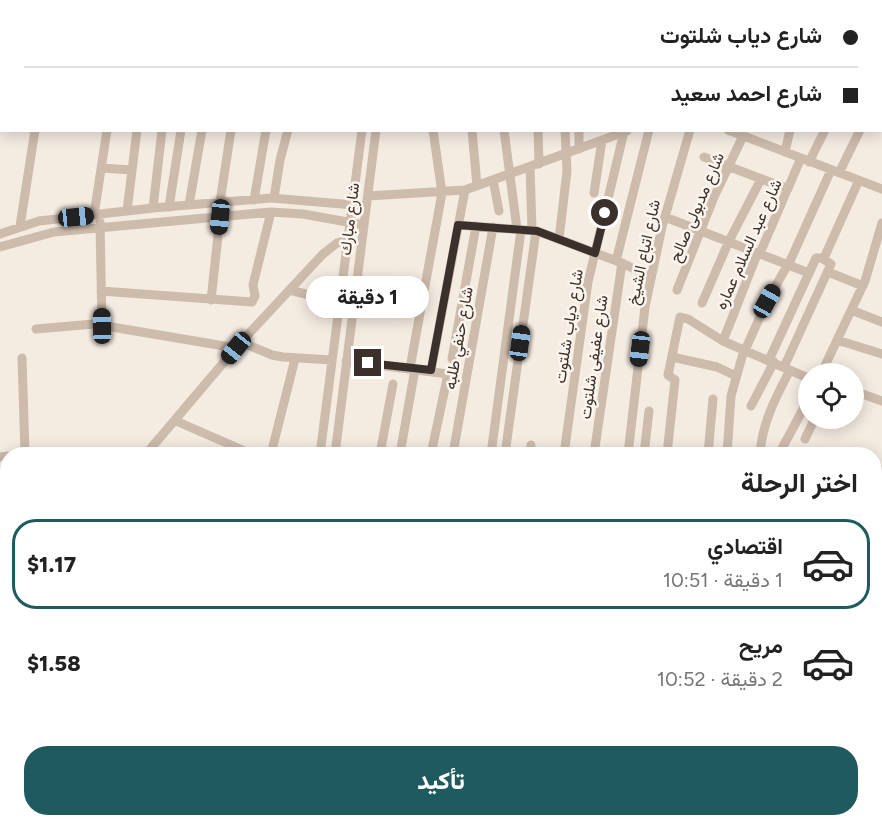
<!DOCTYPE html>
<html lang="ar">
<head>
<meta charset="utf-8">
<style>
	:root { --surface:#fff; --page:#f2f2f2; --text:#222; --muted:#767676; --line:#e0e0e0; --accent:#1f5a5e }
	body { margin:0; font-family:Figtree,Vazirmatn,sans-serif; background:var(--page); color:var(--text); direction:rtl; height:100vh; display:flex; flex-direction:column; font-size:22px; white-space:nowrap }
	* { box-sizing:border-box; margin:0 }
	p { font-size:20px; color:var(--muted) }
	.icon { flex:none; width:33px; height:33px; fill:none; stroke:currentColor; stroke-width:2; stroke-linecap:round; stroke-linejoin:round }
	.map { position:relative; flex:1; overflow:hidden; direction:ltr }
	.details { position:absolute; left:0px; top:447px; width:882px; height:380px; display:flex; flex-direction:column; background:var(--surface); border-radius:24px 24px 0 0; box-shadow:0 3px 15px #0003; direction:rtl }
	.details>* { flex:none }
	.hud { position:absolute; left:0px; top:0px; width:882px; height:132px; box-shadow:0 3px 15px #0003; direction:rtl; display:grid; align-content:center; height:132px; padding:0 24px; background:var(--surface) }
	.tools { position:absolute; left:798px; top:363px; display:grid; gap:12px }
	.tools a { display:grid; place-items:center; width:66px; height:66px; border-radius:50%; background:var(--surface); box-shadow:0 3px 15px #0003; font-size:30px }
	.end { position:absolute; width:27px; height:27px; margin:-14px; border:8px solid #3b302b; background:#fff; box-shadow:0 0 0 3px #fff }
	.from { border-radius:50% }
	.bubble { position:absolute; height:42px; border-radius:21px; background:var(--surface); box-shadow:0 3px 15px #0003; font-size:20px; font-weight:800; line-height:42px; text-align:center; direction:rtl }
	.car { position:absolute; width:18px; height:36px; margin:-18px -9px; border-radius:8px; box-shadow:0 0 4px 2px #0007; background:linear-gradient(#222 24%,#8ab4d8 0 40%,#222 0 76%,#8ab4d8 0 86%,#222 0) }
	.hud b { display:flex; align-items:center; gap:21px; height:57px; font-size:22px }
	.hud b+b { border-top:2px solid var(--line) }
	.hud i { width:15px; height:15px; background:var(--text) }
	ul { padding:0; list-style:none }
	li { display:flex; align-items:center; gap:18px; height:90px; margin:0 12px 9px; padding:0 12px; border:3px solid transparent; border-radius:24px }
	li div { flex:1 }
	li b { display:block; font-size:22px }
	li em { font-style:normal; font-weight:800 }
	li.current { border-color:var(--accent) }
	li>.icon { width:54px; height:54px; stroke-width:1.5 }
	h2 { padding:0 24px; font-size:27px; line-height:72px }
	.cta { display:flex; gap:12px; margin-top:auto; padding:12px 24px }
	.cta a { flex:1; height:69px; border-radius:24px; background:var(--accent); color:#fff; font-size:24px; font-weight:800; line-height:69px; text-align:center }
	.map>svg:first-child { display:block }
</style>
</head>
<body>
<div class="map">
<svg width="882" height="826" viewBox="0 0 882 826">
	<rect width="100%" height="100%" fill="#f4ebe1"/>
	<g fill="none" stroke-linecap="round" stroke-linejoin="round">
		<path stroke="#cdbbac" stroke-width="9" d="M487,0L488,2
			M584,0L585,2
			M727,0L731,2
			M48,2V0
			M211,2L212,0
			M267,2V0
			M378,2L379,0
			M393,2V0
			M513,2V0
			M541,2V0
			M563,2V0
			M608,2L609,0
			M657,2L658,0
			M701,2L702,0
			M785,2V0
			M821,2L822,0
			M875,2L876,0
			M880,71L882,69
			M880,81H882
			M880,91L882,93
			M472,130L477,186
			M504,130L517,229
			M538,130L539,164
			M579,130V149
			M728,130L882,189
			M785,152L790,130
			M704,157L788,189
			M809,162L825,130
			M530,167L532,230
			M101,168L132,170
			M839,173L860,130
			M493,180L499,211
			M594,193L602,140
			M368,196L465,190L627,131
			M274,198L280,160L288,130
			M254,200L266,130
			M220,202L231,130
			M189,205L202,130
			M169,207L181,130
			M153,208L162,130
			M127,211L137,130
			M94,215L107,130
			M665,217L809,273
			M100,222L102,326
			M458,225L537,231L622,263L651,277
			M20,226L35,130
			M0,234L39,221L153,208L271,198L366,206
			M559,239L567,171L565,130
			M0,247L54,232L271,212L303,214L364,225
			M616,261L649,130
			M828,272L863,286
			M289,290L339,302
			M677,290L714,197L743,136
			M101,291L252,302L255,296L253,285L271,212
			M211,300L220,217
			M702,303L729,241L761,179
			M851,310L882,322
			M36,329L94,324L236,348
			M837,340L882,354
			M723,341L756,257L760,253L801,158
			M241,342L272,355L283,357L332,360
			M672,357L717,367L736,376
			M22,358L25,454
			M452,359L476,226
			M769,360L816,258H824L859,180
			M346,361L448,374L431,454
			M784,367L831,264L823,259
			M410,368L442,193L433,130
			M431,370L465,190
			M821,374L865,281L882,223
			M854,391L882,401
			M751,406L774,362
			M176,421L247,452
			M805,439L815,418
			M146,454L241,342L323,254L337,243L347,240
			M271,454L295,359
			M320,454L362,130
			M335,454L376,130
			M380,454L393,384
			M400,454L415,369
			M453,454L493,227
			M491,454L521,230
			M505,454L536,231
			M530,454L531,445
			M564,454L588,282L624,132
			M594,454L622,263
			M628,454L645,307L662,227L690,130
			M644,454L649,411
			M667,454L675,380L668,375L680,317L688,319L723,341L808,378
			M708,454L713,399
			M727,454L731,396L742,357L767,301L791,259L831,170
			M760,454C762,423 776,397 790,370
			M779,454L808,400
			M0,457L8,456
			M874,481L878,468
			M0,498H8
			M874,514L882,517L874,538
			M874,605L882,614
			M0,633L8,638
			M874,646L882,650
			M874,681L882,684
			M0,709L8,704
			M0,714L8,826
			M874,720L882,698
			M874,730L882,733
			M874,767L882,770
			M62,819V826
			M98,819V826
			M228,819V826
			M435,819V826
			M612,826L613,819
			M843,826L845,819"/>
	</g>
	<g fill="none" stroke-linecap="round" stroke-linejoin="round">
		<path stroke="#3b302b" stroke-width="8" d="M368,363L431,370L458,225L537,231L595,253L605,213"/>
	</g>
	<g text-anchor="middle" stroke-width="5" stroke-linejoin="round" paint-order="stroke">
		<g font-size="16" fill="#3b302b" stroke="#fbf5ee">
			<text transform="translate(696 207) rotate(-67)" y="6">شارع مدبولى صالح</text>
			<text transform="translate(349 219) rotate(-83)" y="6">شارع مبارك</text>
			<text transform="translate(748 244) rotate(-66)" y="6">شارع عبد السلام عماره</text>
			<text transform="translate(643 252) rotate(-78)" y="6">شارع اتباع الشيخ</text>
			<text transform="translate(568 326) rotate(-81)" y="6">شارع دياب شلتوت</text>
			<text transform="translate(458 338) rotate(-80)" y="6">شارع حنفي طلبه</text>
			<text transform="translate(593 357) rotate(-82)" y="6">شارع عفيفى شلتوت</text>
		</g>
	</g>
</svg>
<div class="tools">
<a><svg class="icon" aria-label="locate" viewBox="0 0 24 24"><circle cx="12" cy="12" r="6"/><path d="M12 2v4M12 18v4M2 12h4M18 12h4"/></svg></a>
</div>
<i class="end from" style="left:605px;top:213px"></i>
<i class="end" style="left:368px;top:363px"></i>
<div class="bubble" style="left:306px;top:276px;width:123px">1 دقيقة</div>
<i class="car" style="left:76px;top:217px;rotate:84deg"></i>
<i class="car" style="left:220px;top:217px;rotate:186deg"></i>
<i class="car" style="left:767px;top:301px;rotate:29deg"></i>
<i class="car" style="left:102px;top:326px;rotate:359deg"></i>
<i class="car" style="left:520px;top:343px;rotate:8deg"></i>
<i class="car" style="left:236px;top:348px;rotate:219deg"></i>
<i class="car" style="left:640px;top:349px;rotate:187deg"></i>
<div class="hud">
<b><i class="from"></i>شارع دياب شلتوت</b>
<b><i></i>شارع احمد سعيد</b>
</div>
<section class="details">
<h2>اختر الرحلة</h2>
<ul>
<li class="current"><svg class="icon" aria-label="car" viewBox="0 0 24 24"><path d="M5 17H2v-5l4-1 3-4h7l3 4 3 1v5h-3M9 17h6M6 11h13"/><circle cx="7" cy="17" r="2"/><circle cx="17" cy="17" r="2"/></svg><div><b>اقتصادي</b><p>1 دقيقة · 10:51</p></div><em>$1.17</em></li>
<li><svg class="icon" aria-label="car" viewBox="0 0 24 24"><path d="M5 17H2v-5l4-1 3-4h7l3 4 3 1v5h-3M9 17h6M6 11h13"/><circle cx="7" cy="17" r="2"/><circle cx="17" cy="17" r="2"/></svg><div><b>مريح</b><p>2 دقيقة · 10:52</p></div><em>$1.58</em></li>
</ul>
<div class="cta"><a>تأكيد</a></div>
</section>
</div>
</body>
</html>
